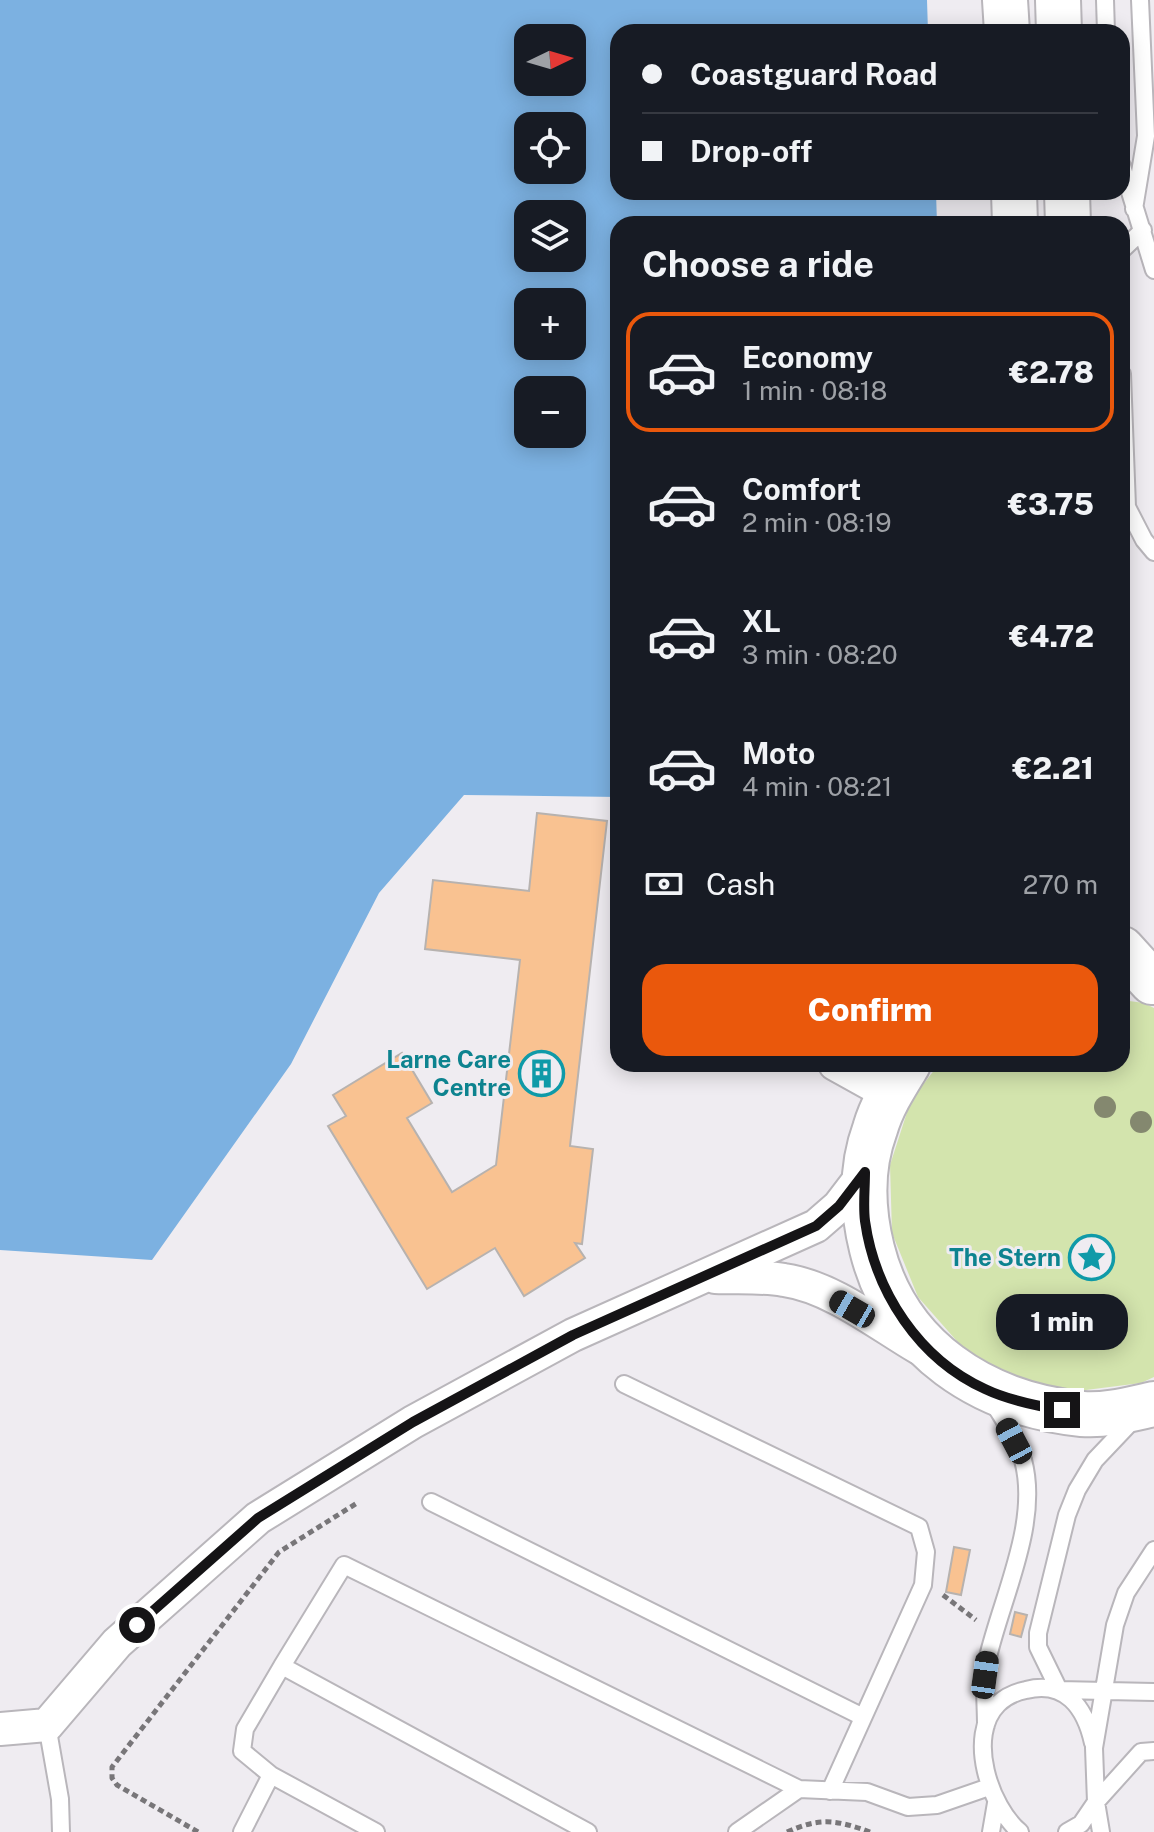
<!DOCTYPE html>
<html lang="en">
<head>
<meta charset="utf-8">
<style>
	:root { --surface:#171b24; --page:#20242c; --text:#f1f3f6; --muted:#9ea1a6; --line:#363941; --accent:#ea580c }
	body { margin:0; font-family:"Public Sans",sans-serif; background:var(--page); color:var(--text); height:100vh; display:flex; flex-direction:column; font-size:30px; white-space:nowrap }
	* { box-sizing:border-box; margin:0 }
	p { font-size:26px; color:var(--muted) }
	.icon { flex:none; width:44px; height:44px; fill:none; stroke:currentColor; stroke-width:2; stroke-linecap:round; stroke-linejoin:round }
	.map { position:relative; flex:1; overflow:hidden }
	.drawer { position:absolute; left:610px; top:216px; width:520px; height:856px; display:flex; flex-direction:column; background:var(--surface); border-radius:24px; box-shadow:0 4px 20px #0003 }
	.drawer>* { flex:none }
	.banner { position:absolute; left:610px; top:24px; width:520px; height:176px; border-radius:24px; box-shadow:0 4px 20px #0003; display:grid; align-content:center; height:176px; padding:0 32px; background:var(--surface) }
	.needle { width:52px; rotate:85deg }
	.tools { position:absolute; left:514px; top:24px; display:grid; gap:16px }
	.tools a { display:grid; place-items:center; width:72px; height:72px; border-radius:16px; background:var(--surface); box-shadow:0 4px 20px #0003; font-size:40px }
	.end { position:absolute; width:36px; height:36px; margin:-18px; border:10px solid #151416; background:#fff; box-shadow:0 0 0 4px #fff }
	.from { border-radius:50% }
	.bubble { position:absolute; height:56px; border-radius:24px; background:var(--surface); box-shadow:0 4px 20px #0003; font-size:26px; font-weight:800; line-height:56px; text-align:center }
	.car { position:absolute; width:24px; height:48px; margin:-24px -12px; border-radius:10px; box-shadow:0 0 6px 2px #0007; background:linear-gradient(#222 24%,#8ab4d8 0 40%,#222 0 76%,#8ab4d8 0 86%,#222 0) }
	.banner b { display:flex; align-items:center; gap:28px; height:76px; font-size:30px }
	.banner b+b { border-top:2px solid var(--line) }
	.banner i { width:20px; height:20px; background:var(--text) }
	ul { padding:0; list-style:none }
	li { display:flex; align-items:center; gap:24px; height:120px; margin:0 16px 12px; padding:0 16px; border:4px solid transparent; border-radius:24px }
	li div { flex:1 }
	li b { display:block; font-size:30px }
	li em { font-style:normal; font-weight:800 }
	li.current { border-color:var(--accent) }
	li>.icon { width:72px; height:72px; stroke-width:1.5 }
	h2 { padding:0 32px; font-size:36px; line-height:96px }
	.pay { display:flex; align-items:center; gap:20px; height:88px; padding:0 32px; font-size:30px }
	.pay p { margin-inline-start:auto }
	.cta { display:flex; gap:16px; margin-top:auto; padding:16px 32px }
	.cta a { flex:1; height:92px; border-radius:24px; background:var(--accent); color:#fff; font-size:32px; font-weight:800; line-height:92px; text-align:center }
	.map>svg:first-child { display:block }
</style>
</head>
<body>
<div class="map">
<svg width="1154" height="1832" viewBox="0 0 1154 1832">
	<rect width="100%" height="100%" fill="#efecf1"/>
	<path fill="#d3e4ad" d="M1122,1000L1144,1003L1154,1008V1377L1141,1383L1078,1391L1017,1379L963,1348L918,1297L892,1233L890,1165L911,1100L939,1064H1122Z"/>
	<path fill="#7cb1e1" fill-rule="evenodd" d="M0,0H927L928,32H618V192H936L937,224H618V797L464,795L379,893L291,1064L152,1260L0,1250ZM528,38H572V82H528ZM528,126H572V170H528ZM528,214H572V258H528ZM528,302H572V346H528ZM528,390H572V434H528Z"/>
	<path fill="#f9c291" stroke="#b7b2af" stroke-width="2" d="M537,813L607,821L570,1146L593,1149L582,1244L575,1243L585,1258L524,1296L495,1248L427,1289L328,1126L346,1116L333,1095L402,1053L432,1103L407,1118L452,1192L496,1165L520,960L425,949L433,880L529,891Z
		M954,1547L970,1550L961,1595L946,1592Z
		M1015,1612L1027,1615L1021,1637L1010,1634Z"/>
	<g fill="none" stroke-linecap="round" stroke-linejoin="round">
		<defs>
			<path id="lane" d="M1105,0L1106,32
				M1122,166L1154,270
				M1134,209L1146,136L1140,0
				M1122,250L1143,230
				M1122,374L1127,507L1144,540L1154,552
				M624,1384L919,1527L926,1552L923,1585L830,1791
				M1132,1421L1095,1460L1077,1490L1067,1515L1038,1633V1647L1059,1690L1154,1692
				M431,1502L863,1717
				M282,1666L245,1729L242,1751L271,1775L376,1832
				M47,1725L60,1799L61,1832
				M986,1725C986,1703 983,1679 988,1657C1002,1597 1040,1522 1023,1460C1018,1439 1002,1418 992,1400
				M242,1832L271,1775
				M588,1832L282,1666L344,1565L799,1789L867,1792L908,1807L937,1805L989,1787
				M737,1832L799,1789
				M991,1832L996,1803
				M1020,1832C990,1807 966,1736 998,1704C1005,1697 1016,1692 1026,1690C1065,1680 1085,1707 1093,1743
				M1067,1832L1081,1824L1096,1802L1094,1748L1115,1625L1126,1593L1154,1550
				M1101,1832L1096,1802L1141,1752L1154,1751"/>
			<path id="street" d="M835,1064L889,1094
				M715,1277C738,1278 762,1276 784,1280C832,1287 878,1324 919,1348
				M0,1729L47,1725L117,1643L258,1518L413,1422L573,1335L816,1226L839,1206L865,1172"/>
			<path id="highway" d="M1005,0L1007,32
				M1058,0L1059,32
				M1014,192L1015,224
				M1067,192L1068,224
				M1122,949L1152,982
				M908,1064C895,1085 882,1105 875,1129C861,1167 862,1209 872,1249C897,1349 983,1404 1082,1414C1106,1416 1131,1409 1154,1404"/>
		</defs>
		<use href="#lane" stroke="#b9b6bb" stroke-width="20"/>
		<use href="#street" stroke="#b9b6bb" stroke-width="36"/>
		<use href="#highway" stroke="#b9b6bb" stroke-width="48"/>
		<path stroke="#787679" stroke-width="5" stroke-dasharray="6 4" stroke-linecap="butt" d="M943,1595L976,1620
			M198,1832L117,1785L112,1778V1767L279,1552L357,1503
			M787,1832C820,1817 837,1820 870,1832"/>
		<use href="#lane" stroke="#fff" stroke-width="16"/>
		<use href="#street" stroke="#fff" stroke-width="32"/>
		<use href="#highway" stroke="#fff" stroke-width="44"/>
	</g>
	<g fill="#84886f">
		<circle cx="1105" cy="1107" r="11"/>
		<circle cx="1141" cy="1122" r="11"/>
	</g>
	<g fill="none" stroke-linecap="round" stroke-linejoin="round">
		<path stroke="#151416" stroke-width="10" d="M137,1625L258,1518L413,1422L573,1335L816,1226L839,1206L865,1172C865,1188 863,1206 865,1221C875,1292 919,1359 985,1389C1008,1400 1037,1406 1062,1410"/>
	</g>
	<defs>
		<symbol id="building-ring" viewBox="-11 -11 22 22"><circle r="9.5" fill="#efecf1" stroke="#0f9aa8" stroke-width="1.5"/><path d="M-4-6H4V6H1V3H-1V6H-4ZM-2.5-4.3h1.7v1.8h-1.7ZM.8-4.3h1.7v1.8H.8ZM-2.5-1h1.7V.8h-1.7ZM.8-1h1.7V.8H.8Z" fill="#0f9aa8"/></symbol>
		<symbol id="sight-ring" viewBox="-11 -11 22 22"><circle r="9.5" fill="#efecf1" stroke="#0f9aa8" stroke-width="1.5"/><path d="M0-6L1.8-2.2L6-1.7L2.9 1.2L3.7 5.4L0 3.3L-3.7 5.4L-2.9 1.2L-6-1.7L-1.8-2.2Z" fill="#0f9aa8"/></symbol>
	</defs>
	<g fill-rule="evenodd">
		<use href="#building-ring" x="516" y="1048" width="51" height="51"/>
		<use href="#sight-ring" x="1066" y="1232" width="51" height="51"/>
	</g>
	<g text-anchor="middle" stroke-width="6" stroke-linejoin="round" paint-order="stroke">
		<g font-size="24" font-weight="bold" fill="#0d838f" stroke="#efecf1" text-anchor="end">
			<text x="511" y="1068">Larne Care<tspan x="511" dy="28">Centre</tspan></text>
			<text x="1061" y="1266">The Stern</text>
		</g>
	</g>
</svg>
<div class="tools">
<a><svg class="needle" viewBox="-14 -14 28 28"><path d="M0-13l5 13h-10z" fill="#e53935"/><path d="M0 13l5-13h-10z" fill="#9ea1a6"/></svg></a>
<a><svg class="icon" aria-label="locate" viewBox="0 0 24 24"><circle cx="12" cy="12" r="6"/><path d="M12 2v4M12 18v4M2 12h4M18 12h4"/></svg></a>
<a><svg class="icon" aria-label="layers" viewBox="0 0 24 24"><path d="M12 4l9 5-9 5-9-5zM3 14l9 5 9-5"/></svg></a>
<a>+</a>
<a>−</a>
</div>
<i class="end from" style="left:137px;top:1625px"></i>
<i class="end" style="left:1062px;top:1410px"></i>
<div class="bubble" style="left:996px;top:1294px;width:132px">1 min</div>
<i class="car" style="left:852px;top:1309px;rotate:300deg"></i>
<i class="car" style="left:1014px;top:1441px;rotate:332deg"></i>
<i class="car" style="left:985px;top:1675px;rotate:8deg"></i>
<div class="banner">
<b><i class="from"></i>Coastguard Road</b>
<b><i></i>Drop-off</b>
</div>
<section class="drawer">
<h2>Choose a ride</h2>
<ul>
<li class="current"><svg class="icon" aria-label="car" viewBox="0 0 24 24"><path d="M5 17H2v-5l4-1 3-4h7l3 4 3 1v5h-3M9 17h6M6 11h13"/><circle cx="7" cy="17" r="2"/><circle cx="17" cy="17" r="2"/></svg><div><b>Economy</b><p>1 min · 08:18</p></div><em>€2.78</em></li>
<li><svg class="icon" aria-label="car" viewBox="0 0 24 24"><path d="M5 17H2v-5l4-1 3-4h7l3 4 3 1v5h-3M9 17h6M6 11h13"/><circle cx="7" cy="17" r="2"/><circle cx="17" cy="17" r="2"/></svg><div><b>Comfort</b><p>2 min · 08:19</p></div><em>€3.75</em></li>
<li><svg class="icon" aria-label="car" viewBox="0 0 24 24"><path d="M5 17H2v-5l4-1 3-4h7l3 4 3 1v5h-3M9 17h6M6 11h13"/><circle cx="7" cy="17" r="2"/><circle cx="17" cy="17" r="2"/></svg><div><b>XL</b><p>3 min · 08:20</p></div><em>€4.72</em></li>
<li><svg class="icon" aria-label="car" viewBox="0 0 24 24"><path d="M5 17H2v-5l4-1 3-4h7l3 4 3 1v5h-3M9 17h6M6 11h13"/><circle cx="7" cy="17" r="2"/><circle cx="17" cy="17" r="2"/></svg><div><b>Moto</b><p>4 min · 08:21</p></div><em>€2.21</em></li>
</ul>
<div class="pay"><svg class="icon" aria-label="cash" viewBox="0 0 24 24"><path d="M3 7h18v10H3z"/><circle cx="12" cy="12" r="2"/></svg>Cash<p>270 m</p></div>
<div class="cta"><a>Confirm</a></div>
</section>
</div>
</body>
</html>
